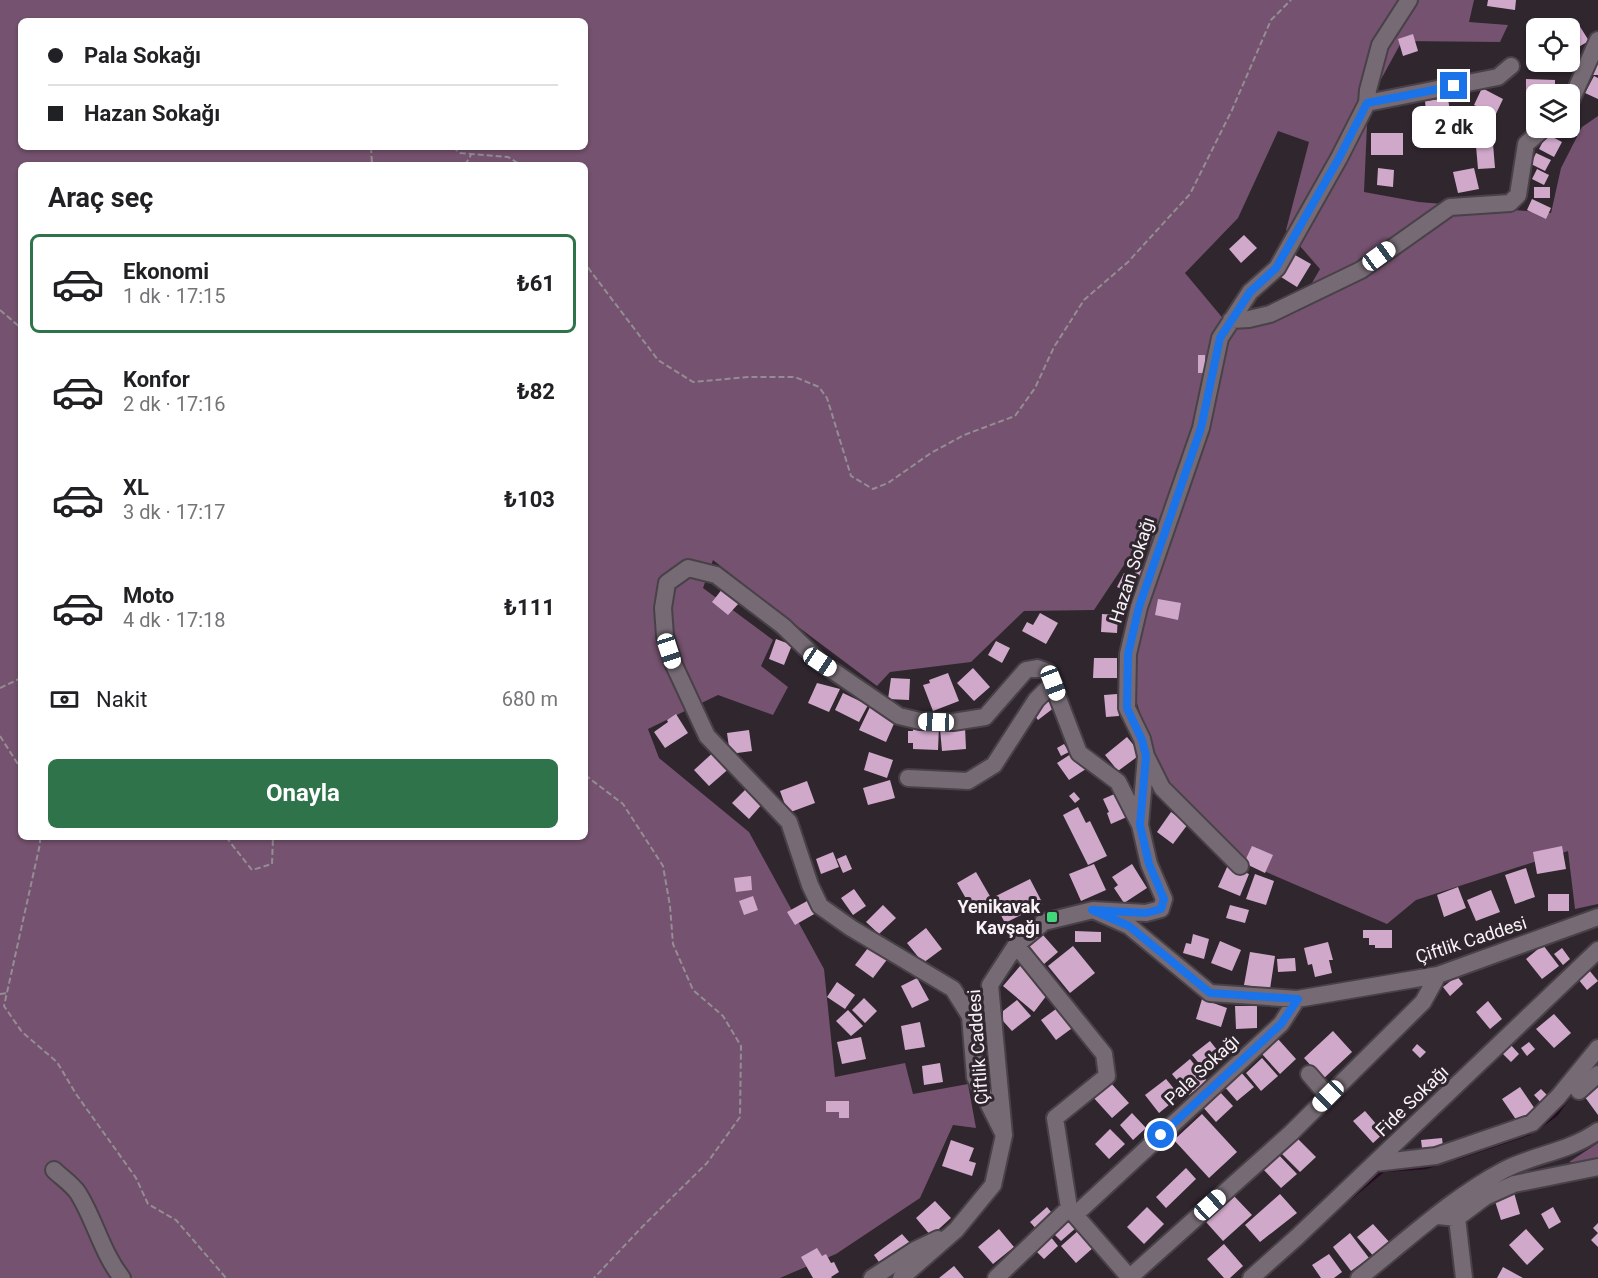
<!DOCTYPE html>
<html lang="tr">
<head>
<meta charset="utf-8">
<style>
	:root { --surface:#fff; --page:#f6f6f6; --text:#202124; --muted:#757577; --line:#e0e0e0; --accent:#2f734b }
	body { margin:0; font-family:Roboto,sans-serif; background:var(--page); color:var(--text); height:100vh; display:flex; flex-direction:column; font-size:22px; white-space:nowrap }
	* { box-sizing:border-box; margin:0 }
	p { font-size:20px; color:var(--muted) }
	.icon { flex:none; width:33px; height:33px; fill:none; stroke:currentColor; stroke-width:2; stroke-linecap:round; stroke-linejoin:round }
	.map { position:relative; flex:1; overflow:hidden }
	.panel { position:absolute; left:18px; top:162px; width:570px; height:678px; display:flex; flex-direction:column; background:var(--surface); border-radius:9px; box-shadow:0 2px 4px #0004 }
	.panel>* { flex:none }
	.banner { position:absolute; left:18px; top:18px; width:570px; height:132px; border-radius:9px; box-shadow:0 2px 4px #0004; display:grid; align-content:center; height:132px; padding:0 30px; background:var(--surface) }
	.tools { position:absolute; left:1526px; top:18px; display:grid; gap:12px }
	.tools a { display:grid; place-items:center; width:54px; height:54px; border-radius:9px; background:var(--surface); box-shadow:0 2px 4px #0004; font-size:30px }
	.end { position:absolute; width:27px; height:27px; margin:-14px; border:8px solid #1a73e8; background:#fff; box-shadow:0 0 0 3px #fff }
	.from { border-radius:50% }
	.bubble { position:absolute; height:42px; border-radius:9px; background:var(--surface); box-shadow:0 2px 4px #0004; font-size:20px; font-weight:700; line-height:42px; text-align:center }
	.car { position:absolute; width:18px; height:36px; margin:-18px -9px; border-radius:8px; box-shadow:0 0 4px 2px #0007; background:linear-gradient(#fff 24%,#345 0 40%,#fff 0 76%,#345 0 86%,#fff 0) }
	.banner b { display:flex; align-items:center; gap:21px; height:57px; font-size:22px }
	.banner b+b { border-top:2px solid var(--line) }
	.banner i { width:15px; height:15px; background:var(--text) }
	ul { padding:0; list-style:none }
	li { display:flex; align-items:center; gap:18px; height:99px; margin:0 12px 9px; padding:0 18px; border:3px solid transparent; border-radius:9px }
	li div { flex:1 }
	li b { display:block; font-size:22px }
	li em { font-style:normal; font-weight:700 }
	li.active { border-color:var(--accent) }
	li>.icon { width:54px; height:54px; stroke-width:1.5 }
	h2 { padding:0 30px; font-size:27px; line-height:72px }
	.pay { display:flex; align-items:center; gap:15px; height:66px; padding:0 30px; font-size:22px }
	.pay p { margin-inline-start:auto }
	.primary-button { display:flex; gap:12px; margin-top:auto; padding:12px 30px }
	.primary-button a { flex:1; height:69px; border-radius:9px; background:var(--accent); color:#fff; font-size:24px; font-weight:700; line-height:69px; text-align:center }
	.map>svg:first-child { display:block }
</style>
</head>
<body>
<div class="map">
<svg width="1598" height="1278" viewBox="0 0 1598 1278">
	<rect width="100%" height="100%" fill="#2f262e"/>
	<path fill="#75526f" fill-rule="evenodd" d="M0,0H1474L1469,22L1508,25L1500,42L1402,41L1368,103L1364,192L1419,202L1551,213L1561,168L1582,127L1598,116V904L1575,909L1568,851L1416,900L1387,924L1217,851L1159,773L1129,678L1143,600L1160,559L1152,543L1126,562L1094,610L1024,611L971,662L890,672L877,686L781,614L713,560L703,588L773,640L761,666L788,687L773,715L718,695L648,729L659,758L749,832L824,969L835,1077L905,1063L913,1094L968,1084L976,1128L953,1125L920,1198L836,1254L780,1278H0ZM21,21H585V147H21ZM1278,131L1309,142L1286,230L1320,269L1301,302L1231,328L1185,273L1238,218ZM21,165H585V837H21Z
		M1598,1143V1168L1569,1162Z"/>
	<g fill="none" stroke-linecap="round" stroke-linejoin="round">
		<path stroke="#260923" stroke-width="4.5" d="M1536,1129L1556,1114L1568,1097
			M1455,1158L1529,1133
			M1347,1200L1383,1170L1425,1167L1438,1163"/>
	</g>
	<path fill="#d0a9ca" d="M1488,0H1516L1515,10L1487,6Z
		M1579,25L1589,41L1573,50L1569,43V31Z
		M1413,34L1418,51L1403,56L1398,39Z
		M1593,57H1598V75H1593Z
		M1594,76L1598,78V99L1585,93Z
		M1526,79L1555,80V94H1536V100H1526Z
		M1482,88L1503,99L1495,116L1474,105Z
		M1448,98L1451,120L1427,123L1425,101Z
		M1371,133H1403V155H1371Z
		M1547,134L1562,142L1554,157L1539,149Z
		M1493,144L1495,168L1478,169L1476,146Z
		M1536,153L1551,160L1545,171L1531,164Z
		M1378,168L1394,170L1393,187L1377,185Z
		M1474,168L1479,189L1458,193L1453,172Z
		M1537,169L1549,175L1544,185L1532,179Z
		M1534,187H1550V198H1534Z
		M1532,199L1551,208L1546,219L1527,210Z
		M1244,235L1257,248L1241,263L1229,249Z
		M1295,255L1311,264L1297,287L1281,277Z
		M1198,355H1205V373H1198Z
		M1140,563L1147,567L1141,576L1135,573Z
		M1124,573L1137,579L1131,593L1117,587Z
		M723,588L740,602L728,615L712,602Z
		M1158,599L1181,603L1178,620L1155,615Z
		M1040,613L1058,623L1046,644L1022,631L1027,622L1033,625Z
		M1102,614L1118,615L1117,633L1101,632Z
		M776,639L792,645L784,665L769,659Z
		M996,641L1010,648L1002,663L988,655Z
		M1094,658H1117V678H1093Z
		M973,668L990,687L974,701L957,683Z
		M948,673L959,701L933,711L923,685L930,683L929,680Z
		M891,678L910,679L909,700L888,699Z
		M817,683L840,689L829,712L808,703Z
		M843,693L868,705L859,722L835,710Z
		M1117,694L1119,716L1106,717L1104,695Z
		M1053,695L1059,704L1038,720L1031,711Z
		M870,707L896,719L886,742L859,730Z
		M676,714L688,733L665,748L654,732L668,722L667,720Z
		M913,726H939L938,750L913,749V743H908V731H913Z
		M965,727L966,749L942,751L940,729Z
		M749,730L752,751L730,754L727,733Z
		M1127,737L1141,754L1118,771L1105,755Z
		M1064,744L1069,752L1061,756L1057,748Z
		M717,749L732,766L709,786L694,770Z
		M869,752L893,760L887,778L864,770Z
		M1074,752L1086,769L1069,780L1057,763Z
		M890,780L895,798L868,805L863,788Z
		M807,781L815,803L788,813L780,791Z
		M748,787L764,802L749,819L732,803Z
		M1074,792L1080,799L1075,803L1069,796Z
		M1119,792L1129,816L1111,824L1107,813L1109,812L1103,799Z
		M1078,807L1086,823L1090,821L1107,856L1088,865L1063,815Z
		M1171,812L1188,824L1173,844L1157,832Z
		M1252,846L1273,855L1265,873L1244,863Z
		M1562,846L1566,869L1537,874L1533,852Z
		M833,852L839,867L821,874L816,859Z
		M846,855L852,869L843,873L837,859Z
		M1094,864L1106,890L1081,901L1069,874Z
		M1132,864L1147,888L1124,903L1114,888L1118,885L1112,877Z
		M1228,865L1249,874L1240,896L1218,887Z
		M1526,868L1535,897L1515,904L1505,875Z
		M976,872L991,898L972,909L957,883Z
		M1255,874L1274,881L1266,905L1246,899Z
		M751,876L752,890L736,892L734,878Z
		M1030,879L1043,904L1005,923L992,898Z
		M1458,887L1466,908L1444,917L1437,895Z
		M854,889L866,906L853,915L841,898Z
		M1491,890L1500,912L1476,921L1467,900Z
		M1548,894H1569V911H1548Z
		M753,896L758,910L744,915L739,901Z
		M809,900L816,913L795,925L787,912Z
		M883,905L896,918L879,934L866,922Z
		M1230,905L1249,910L1245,923L1226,918Z
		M926,928L942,949L923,963L907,943Z
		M1363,930H1392V948H1375V945H1369V938H1363Z
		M1075,931L1101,932V942H1075Z
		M1193,934L1209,939L1204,959L1183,953L1186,943L1191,944Z
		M1043,935L1058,952L1044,964L1029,947Z
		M1220,941L1241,950L1232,971L1211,963Z
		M1328,942L1333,960H1329L1332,973L1315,977L1312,964L1308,965L1304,948Z
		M871,944L889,957L873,978L855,965Z
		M1543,945L1559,966L1542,979L1526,959Z
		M1073,946L1095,973L1070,993L1048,966Z
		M1562,948L1570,959L1563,965L1554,954Z
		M1250,952L1275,956L1270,989L1244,985Z
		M1295,958L1296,971L1278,972L1277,959Z
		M1021,965L1050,991L1034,1012L1003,986Z
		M1589,970L1598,981L1587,990L1578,979Z
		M1457,976L1463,984L1450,996L1443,987Z
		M917,978L929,1000L912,1008L901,986Z
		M837,982L855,995L845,1009L827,997Z
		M864,998L877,1011L865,1023L852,1010Z
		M1202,999L1227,1008L1221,1027L1196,1019Z
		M1017,1000L1031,1016L1012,1031L1003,1021V1011Z
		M1488,1001L1502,1019L1490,1029L1476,1012Z
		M1060,1006L1075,1026L1056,1040L1041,1020Z
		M1235,1006H1257V1028L1236,1029Z
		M848,1010L863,1026L851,1036L836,1021Z
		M1554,1014L1571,1033L1554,1048L1536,1029Z
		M920,1022L925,1047L905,1050L901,1026Z
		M1333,1031L1352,1052L1323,1079L1304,1058Z
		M861,1037L866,1059L842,1064L837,1042Z
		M1278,1039L1296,1059L1280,1074L1262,1054Z
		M1210,1041L1225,1060L1208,1074L1192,1055Z
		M1529,1042L1535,1049L1527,1056L1521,1048Z
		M1509,1043L1519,1054L1511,1062L1500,1051Z
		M1417,1044L1426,1052L1420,1058L1412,1050Z
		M1262,1058L1278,1076L1261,1091L1246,1073Z
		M1190,1059L1207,1081L1189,1095L1172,1074Z
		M940,1063L943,1082L924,1085L922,1066Z
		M1239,1070L1254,1087L1237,1101L1223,1085Z
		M1166,1079L1180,1096L1159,1113L1145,1095Z
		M1109,1081L1129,1103L1112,1118L1092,1096Z
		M1598,1082V1115L1582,1093Z
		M1520,1087L1535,1109L1517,1121L1502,1099Z
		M1541,1089L1550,1098L1543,1105L1534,1095Z
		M1219,1091L1233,1106L1216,1122L1202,1106Z
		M826,1101H849V1118H839V1112H826Z
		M1365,1111L1384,1133L1373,1143L1353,1121Z
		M1132,1113L1146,1128L1133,1140L1120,1125Z
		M1202,1114L1237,1152L1209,1178L1174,1140Z
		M1110,1129L1125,1144L1109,1159L1095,1144Z
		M1297,1138L1316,1157L1300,1172L1281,1153Z
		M1442,1138L1443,1146L1422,1148L1421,1140Z
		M951,1140L974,1148L969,1161L976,1163L972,1176L942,1166Z
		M1276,1152L1297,1174L1281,1188L1261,1167Z
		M1186,1168L1196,1179L1166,1208L1156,1197Z
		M1513,1189L1520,1214L1501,1220L1493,1195Z
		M1280,1194L1297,1213L1260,1242L1245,1225Z
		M1234,1196L1252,1215L1223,1241L1206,1222Z
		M935,1201L951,1218L931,1236L916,1218Z
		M1047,1207L1056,1218L1040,1233L1030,1222Z
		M1147,1207L1164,1224L1144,1244L1127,1227Z
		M1553,1207L1561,1222L1549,1229L1541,1214Z
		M1066,1215L1077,1227L1061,1241L1050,1230Z
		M1598,1223V1247L1591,1240L1598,1233L1593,1228Z
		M1373,1224L1391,1244L1375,1258L1357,1237Z
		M999,1229L1014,1247L993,1264L978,1247Z
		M1526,1229L1544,1249L1527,1265L1509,1245Z
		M1079,1230L1094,1247L1076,1263L1061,1246Z
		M1350,1233L1369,1258L1351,1271L1333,1247Z
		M902,1234L910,1243L881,1265L874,1255Z
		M1050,1236L1058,1246L1044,1259L1035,1250Z
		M1224,1244L1243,1266L1230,1278H1224L1207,1259Z
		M817,1248L822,1256L826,1254L831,1263L834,1262L839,1272L831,1277L832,1278H813L801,1257Z
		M1329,1254L1342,1272L1334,1278H1321L1312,1265Z
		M954,1266L964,1278H939Z
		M1503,1267L1523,1278H1497Z"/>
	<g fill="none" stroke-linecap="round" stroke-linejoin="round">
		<defs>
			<path id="minor" d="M1367,103L1498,77L1511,66
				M1569,105L1598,40
				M1231,320L1249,319L1270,314L1361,270L1450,207L1510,203L1518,195L1526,144L1544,128
				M1146,756L1162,788L1240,866
				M908,778L968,781L994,765L1036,700L1053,683
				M1093,910L1146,913L1161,909L1164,899L1149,864L1140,825L1146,756L1142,739L1127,708L1128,654L1139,607L1201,428L1220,338L1250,292L1277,268L1339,158L1367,103L1368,90L1380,45L1409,0
				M1016,945L1104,1054L1107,1076L1055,1118L1069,1208L1130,1278
				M1309,1074L1328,1096
				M1579,1091L1598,1074
				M1004,1135L975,1077L970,1016L953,989L851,928L820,906L810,885L789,822L707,736L674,665L665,636L663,608L667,583L688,568L716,575L783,626L820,662L899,716L920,721L953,722L985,717L1026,670L1037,668L1048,672L1079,753L1118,782L1140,825
				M1375,1163L1436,1156L1532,1123L1558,1097L1598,1048
				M54,1170C61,1177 72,1184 78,1193C95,1220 102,1253 122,1278
				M1076,1214L1281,1024L1297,999
				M1438,1216L1457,1218L1485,1197L1514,1184L1598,1167
				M1457,1218L1464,1278
				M872,1278L915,1250L938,1239
				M901,1278L956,1230L993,1185L1004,1135L990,985L1016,945L1044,922L1093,910L1129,926L1210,993L1297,999L1438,975L1598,917
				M996,1278L1069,1208
				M1129,1278L1291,1133L1423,1002L1438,975
				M1251,1278L1297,1237L1598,950
				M1359,1278C1406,1241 1451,1198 1504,1170C1535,1154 1568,1152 1598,1131"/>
		</defs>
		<use href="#minor" stroke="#494148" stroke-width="20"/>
		<path stroke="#948d93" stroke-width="2" stroke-dasharray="6 3" stroke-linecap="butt" d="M371,147L372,165
			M453,147L460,153L508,157L521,165
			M465,165L471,155
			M585,259L589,269L658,360L693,382L748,377H795L819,387L827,398L851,476L873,489L888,483L931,453L964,435L1015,416L1035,388L1054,347L1084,300L1128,262L1190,194L1232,110L1271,20L1291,0
			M0,310L21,328
			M0,688L21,678
			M0,736L21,769
			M585,775L623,804L663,866L670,906L673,944L693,990L723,1016L741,1046L740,1117L707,1163L643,1226L594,1278
			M40,837V844L4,1006L22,1032L57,1062L76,1094L136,1178L148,1204L176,1220L226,1278
			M226,837L252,870L272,864L273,837
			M0,994L8,993"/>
		<use href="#minor" stroke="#766b74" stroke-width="16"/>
	</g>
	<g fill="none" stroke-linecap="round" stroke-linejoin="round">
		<path stroke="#1a73e8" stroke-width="8" d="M1161,1135L1281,1024L1298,999L1210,993L1129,926L1092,910L1146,913L1161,909L1164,899L1149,864L1140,825L1146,756L1142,740L1127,708L1128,654L1139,607L1201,428L1220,338L1250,292L1276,268L1339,158L1367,103L1454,86"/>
	</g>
	<rect fill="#42d77b" stroke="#2f262e" stroke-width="2" x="1046" y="911" width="12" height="12" rx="3"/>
	<g text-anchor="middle" stroke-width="6" stroke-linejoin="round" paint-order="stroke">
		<g font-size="18" fill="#f9f3f8" stroke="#2f262e">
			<text transform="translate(1132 570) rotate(-72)" y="6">Hazan Sokağı</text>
			<text transform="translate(1471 940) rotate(-18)" y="6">Çiftlik Caddesi</text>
			<text transform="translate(978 1047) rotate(-94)" y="6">Çiftlik Caddesi</text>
			<text transform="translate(1202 1070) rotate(-43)" y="6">Pala Sokağı</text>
			<text transform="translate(1412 1101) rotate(-44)" y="6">Fide Sokağı</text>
		</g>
		<g font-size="18" font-weight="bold" fill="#f9f3f8" stroke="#2f262e" text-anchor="end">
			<text x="1040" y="913">Yenikavak<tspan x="1040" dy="21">Kavşağı</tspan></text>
		</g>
	</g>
</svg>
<div class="tools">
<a><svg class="icon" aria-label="locate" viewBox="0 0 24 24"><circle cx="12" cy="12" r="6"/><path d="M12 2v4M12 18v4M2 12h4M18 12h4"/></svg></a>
<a><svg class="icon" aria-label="layers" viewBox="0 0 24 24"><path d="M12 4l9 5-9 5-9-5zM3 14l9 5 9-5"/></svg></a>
</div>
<i class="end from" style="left:1161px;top:1135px"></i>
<i class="end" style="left:1454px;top:86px"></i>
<div class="bubble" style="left:1412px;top:106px;width:84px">2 dk</div>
<i class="car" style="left:1379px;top:256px;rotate:54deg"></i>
<i class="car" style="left:669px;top:651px;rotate:162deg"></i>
<i class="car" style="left:820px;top:662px;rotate:124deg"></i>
<i class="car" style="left:1053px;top:683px;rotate:159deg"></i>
<i class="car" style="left:936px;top:722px;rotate:272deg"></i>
<i class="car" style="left:1328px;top:1096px;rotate:225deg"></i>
<i class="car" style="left:1210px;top:1205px;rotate:48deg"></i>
<div class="banner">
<b><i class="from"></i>Pala Sokağı</b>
<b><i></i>Hazan Sokağı</b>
</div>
<section class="panel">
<h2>Araç seç</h2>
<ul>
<li class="active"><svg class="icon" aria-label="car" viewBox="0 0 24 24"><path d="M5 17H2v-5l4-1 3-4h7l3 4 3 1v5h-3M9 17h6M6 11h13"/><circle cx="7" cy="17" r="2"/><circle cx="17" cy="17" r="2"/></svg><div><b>Ekonomi</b><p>1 dk · 17:15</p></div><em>₺61</em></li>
<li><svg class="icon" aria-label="car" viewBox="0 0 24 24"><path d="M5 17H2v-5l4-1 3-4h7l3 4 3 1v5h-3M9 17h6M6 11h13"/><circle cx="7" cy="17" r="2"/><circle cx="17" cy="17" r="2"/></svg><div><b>Konfor</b><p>2 dk · 17:16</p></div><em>₺82</em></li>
<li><svg class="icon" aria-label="car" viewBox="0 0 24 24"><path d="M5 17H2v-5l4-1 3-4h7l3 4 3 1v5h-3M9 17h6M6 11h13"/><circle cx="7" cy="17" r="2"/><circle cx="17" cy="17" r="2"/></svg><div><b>XL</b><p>3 dk · 17:17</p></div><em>₺103</em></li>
<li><svg class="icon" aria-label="car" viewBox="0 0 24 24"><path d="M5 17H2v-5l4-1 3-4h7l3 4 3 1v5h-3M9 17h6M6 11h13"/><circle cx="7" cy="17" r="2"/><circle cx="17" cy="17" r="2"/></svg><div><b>Moto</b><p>4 dk · 17:18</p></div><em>₺111</em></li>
</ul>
<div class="pay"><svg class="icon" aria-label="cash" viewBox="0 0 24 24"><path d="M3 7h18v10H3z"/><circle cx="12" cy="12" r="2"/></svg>Nakit<p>680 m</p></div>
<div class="primary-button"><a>Onayla</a></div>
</section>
</div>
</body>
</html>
